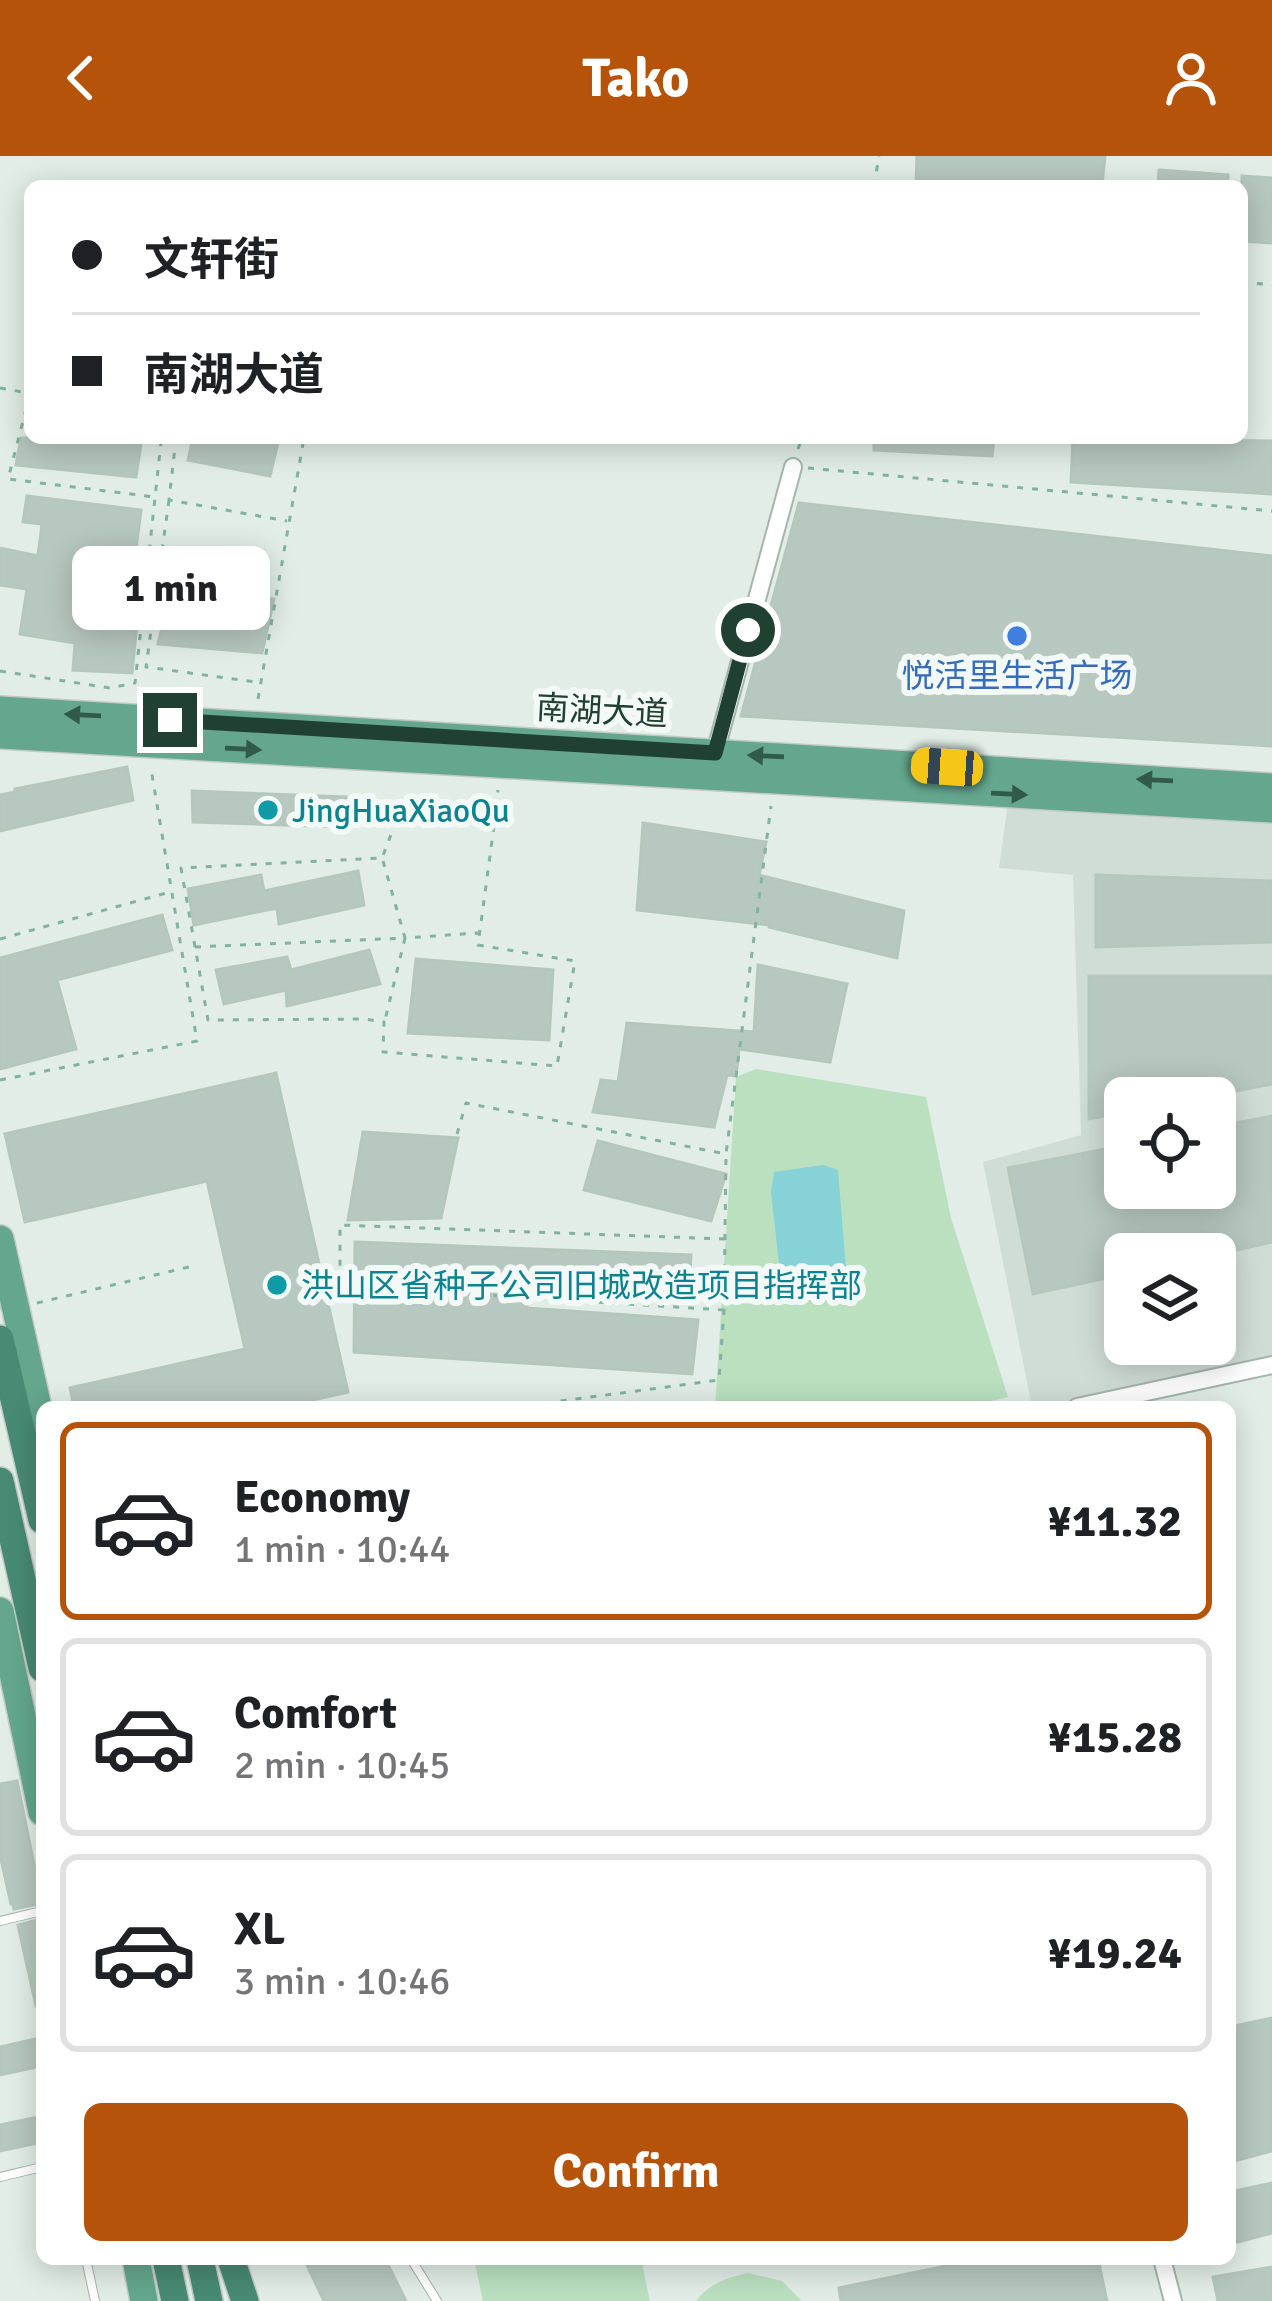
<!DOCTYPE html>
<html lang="en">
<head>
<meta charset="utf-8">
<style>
	:root { --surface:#fff; --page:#f2f2f2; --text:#202124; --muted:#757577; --line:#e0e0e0; --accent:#b45309 }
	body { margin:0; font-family:Signika,"Noto Sans SC",sans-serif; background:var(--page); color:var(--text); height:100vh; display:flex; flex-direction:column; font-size:45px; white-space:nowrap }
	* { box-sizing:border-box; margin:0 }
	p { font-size:39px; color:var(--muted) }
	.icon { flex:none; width:66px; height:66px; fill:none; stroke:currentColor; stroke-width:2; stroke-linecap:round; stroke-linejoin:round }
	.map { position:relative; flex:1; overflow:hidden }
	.side { position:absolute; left:36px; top:1245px; width:1200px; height:864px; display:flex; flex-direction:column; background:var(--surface); border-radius:18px; box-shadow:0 6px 30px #0003 }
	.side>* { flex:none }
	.banner { position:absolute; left:24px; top:24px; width:1224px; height:264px; border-radius:18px; box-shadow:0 6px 30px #0003; display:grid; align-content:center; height:264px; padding:0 48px; background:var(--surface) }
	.fabs { position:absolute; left:1104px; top:921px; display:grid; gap:24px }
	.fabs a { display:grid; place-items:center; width:132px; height:132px; border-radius:18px; background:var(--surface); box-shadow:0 6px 30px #0003; font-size:60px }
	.end { position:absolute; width:54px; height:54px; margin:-27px; border:15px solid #214034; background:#fff; box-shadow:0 0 0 6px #fff }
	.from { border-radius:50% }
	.bubble { position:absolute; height:84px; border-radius:18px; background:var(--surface); box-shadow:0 6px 30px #0003; font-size:39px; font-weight:700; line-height:84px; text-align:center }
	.car { position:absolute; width:36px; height:72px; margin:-36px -18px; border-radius:15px; box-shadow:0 0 9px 3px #0007; background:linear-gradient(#f5c518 24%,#345 0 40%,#f5c518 0 76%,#345 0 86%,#f5c518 0) }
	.banner b { display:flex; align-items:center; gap:42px; height:114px; font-size:45px }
	.banner b+b { border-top:3px solid var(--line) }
	.banner i { width:30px; height:30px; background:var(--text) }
	ul { padding:21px 0 0; list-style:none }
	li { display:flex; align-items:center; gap:36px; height:198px; margin:0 24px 18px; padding:0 24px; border:6px solid var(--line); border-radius:18px }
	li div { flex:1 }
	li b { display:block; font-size:45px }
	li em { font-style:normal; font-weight:700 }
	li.active { border-color:var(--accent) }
	li>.icon { width:108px; height:108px; stroke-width:1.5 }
	.cta { display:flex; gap:24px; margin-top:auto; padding:24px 48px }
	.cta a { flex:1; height:138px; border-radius:18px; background:var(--accent); color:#fff; font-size:48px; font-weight:700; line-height:138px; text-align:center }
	header { display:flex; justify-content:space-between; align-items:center; height:156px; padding:0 48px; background:var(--accent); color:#fff; font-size:54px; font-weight:700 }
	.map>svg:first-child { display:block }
</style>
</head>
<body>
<header><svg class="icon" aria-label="back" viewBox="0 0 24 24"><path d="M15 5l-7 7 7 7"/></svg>Tako<svg class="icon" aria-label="person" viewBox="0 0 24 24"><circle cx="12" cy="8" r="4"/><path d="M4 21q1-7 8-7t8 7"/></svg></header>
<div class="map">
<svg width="1272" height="2145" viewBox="0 0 1272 2145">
	<rect width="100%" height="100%" fill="#e2ede7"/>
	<path fill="#d0ddd6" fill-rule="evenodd" d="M1009,638L1272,648V1209L1077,1251H1032L983,1006L1081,979L1073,719L999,712ZM1125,942H1215V1032H1125ZM1125,1098H1215V1188H1125Z"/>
	<path fill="#bae0c0" d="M756,913L926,941L951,1062L1008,1241L967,1251H715L736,921Z
		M474,2103H641L650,2145H483Z
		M748,2117L782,2125L802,2145H696C710,2127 726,2122 748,2117Z"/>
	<path fill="#87d2d6" d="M823,1009L838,1014L848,1137L836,1139L782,1135L771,1036L774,1016Z"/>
	<path fill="#b7c8c0" stroke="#b4c7bd" stroke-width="3" d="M917,0H1105L1102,30H916Z
		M1159,14L1228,19V30H1158Z
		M1242,20L1272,22V87L1242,85Z
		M21,282H99L141,287L136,321L16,309Z
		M193,282H279L270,320L188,304Z
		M874,282H994L992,300L874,294Z
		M1073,282L1272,285V338L1071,326Z
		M27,340L141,354L133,417L142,418L132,517L73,514L75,487L20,478L27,433L0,429V392L38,400L42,368L23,366Z
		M799,347L1272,400V590L741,560Z
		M172,430L274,443L262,497L158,488Z
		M127,611L133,644L0,675V639L15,636V633Z
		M192,635L346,641L342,671L193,666Z
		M643,667L766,686L759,719L904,755L897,802L769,771V769L637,754Z
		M358,715L364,749L279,768L277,752L194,769L188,733L261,719L264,735Z
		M1096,719L1272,725V786L1096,791Z
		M162,759L172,794L57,824L76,893L0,913V802Z
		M369,794L380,828L287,850L286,834L224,848L216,814L287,801L291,814Z
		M416,803L553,814L549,884L408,877Z
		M758,809L847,828L830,906L739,893L736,920L727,919L714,971L593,956L601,924L618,926L627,867L754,876Z
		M1089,820H1272V928L1200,942H1125V956L1089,963Z
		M276,917L348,1236L281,1251H74L70,1232L245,1193L207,1025L25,1066L5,978Z
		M1272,960V1086L1219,1098H1125V1118L1033,1138L1008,1012L1125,989V1032H1215V971Z
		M363,976L458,982L441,1062L348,1064Z
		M598,985L726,1018L711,1065L584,1034Z
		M355,1086L691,1099L689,1134L529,1128L527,1152L698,1164L692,1218L354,1196Z
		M17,1625L42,1747L14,1753L13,1748H11L0,1699V1628Z
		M42,1763V1849L36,1850L18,1769Z
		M1272,1862V1995L1230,2006V1871Z
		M35,1883L41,1910L0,1919V1891Z
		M42,1960V1986L0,1995V1969Z
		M1272,2027V2077L1230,2088V2036Z
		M304,2103H385L406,2145H324Z
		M980,2103H1098L1107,2145H841L839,2132Z
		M1272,2111V2145H1218L1213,2121Z"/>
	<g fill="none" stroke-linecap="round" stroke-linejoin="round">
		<defs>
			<path id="service" d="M0,1765L42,1755
				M0,2021L42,2011
				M86,2103L95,2145
				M411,2103L437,2145"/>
			<path id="minor" d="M715,597L793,311
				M1077,1251L1272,1209
				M1162,2103L1173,2145"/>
			<path id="primary" d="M0,554L1272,631
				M0,579L1272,653
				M0,1083L42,1269
				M0,1455L42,1656
				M136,2103L144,2145"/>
			<path id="trunk" d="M0,1183L42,1364
				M0,1325L42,1512
				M166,2103L175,2145
				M200,2103L209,2145
				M231,2103L245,2145"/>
		</defs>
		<use href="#service" stroke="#a4b6ae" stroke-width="10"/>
		<use href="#minor" stroke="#a4b6ae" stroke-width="20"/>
		<use href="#primary" stroke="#c1cac6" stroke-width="30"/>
		<use href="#trunk" stroke="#c1cac6" stroke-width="30"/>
		<path stroke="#81b39e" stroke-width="3" stroke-dasharray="6 9" stroke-linecap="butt" d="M874,30L879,0
			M1242,126L1272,129
			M0,232L28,237L30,218
			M30,238L8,323L155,341
			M176,282L169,344L287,365
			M798,293L802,282
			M808,312L1272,355
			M169,344L146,511L256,526
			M0,515L110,532L135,527L161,286L133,282
			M258,543L304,282
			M496,655L478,789L575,805L557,910L383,896L384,866L364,863L208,864L181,712L382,702L402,650L496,655L498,634
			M383,705L405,782L478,777
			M0,783L170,736
			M195,791L405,782L385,864
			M0,924L197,885L151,613
			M457,978L466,947L726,998L771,650
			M37,1147L193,1110
			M724,1154L340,1130V1069L725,1083
			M516,1251L719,1224L724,1154L726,999"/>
		<use href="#service" stroke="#fff" stroke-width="8"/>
		<use href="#minor" stroke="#fff" stroke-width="16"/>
		<use href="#primary" stroke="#64a68e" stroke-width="27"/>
		<use href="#trunk" stroke="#488a74" stroke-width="27"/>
	</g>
	<defs><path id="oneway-solid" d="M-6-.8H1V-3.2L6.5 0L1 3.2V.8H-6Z" transform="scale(3)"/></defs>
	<g fill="#325a4a">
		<use href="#oneway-solid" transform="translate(83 559) rotate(-177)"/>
		<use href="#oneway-solid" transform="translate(243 593) rotate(3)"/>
		<use href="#oneway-solid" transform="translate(766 600) rotate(-177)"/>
		<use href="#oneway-solid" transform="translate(1155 624) rotate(-177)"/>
		<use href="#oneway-solid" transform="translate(1009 638) rotate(3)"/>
	</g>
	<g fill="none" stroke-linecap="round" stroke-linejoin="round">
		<path stroke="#214034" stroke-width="15" d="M170,564L715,597L748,474"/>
	</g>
	<circle fill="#3f7fe0" stroke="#f3f9f6" stroke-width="4.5" cx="1017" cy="480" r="12"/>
	<g fill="#0f9aa8" stroke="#f3f9f6" stroke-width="4.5">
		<circle cx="268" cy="654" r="12"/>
		<circle cx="277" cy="1129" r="12"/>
	</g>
	<g text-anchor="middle" stroke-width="12" stroke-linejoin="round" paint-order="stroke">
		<g font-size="33" fill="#366cbe" stroke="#f3f9f6">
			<text x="1017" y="531">悦活里生活广场</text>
		</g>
		<g font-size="33" fill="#214034" stroke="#f3f9f6">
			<text transform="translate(602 554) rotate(3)" y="12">南湖大道</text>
		</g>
		<g font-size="33" fill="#0d838f" stroke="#f3f9f6" text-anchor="start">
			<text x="292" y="666">JingHuaXiaoQu</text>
			<text x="301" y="1141">洪山区省种子公司旧城改造项目指挥部</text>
		</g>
	</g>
</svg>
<div class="fabs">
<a><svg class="icon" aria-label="locate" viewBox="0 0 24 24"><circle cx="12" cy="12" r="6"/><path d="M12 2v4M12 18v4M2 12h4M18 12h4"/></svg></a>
<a><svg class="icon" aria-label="layers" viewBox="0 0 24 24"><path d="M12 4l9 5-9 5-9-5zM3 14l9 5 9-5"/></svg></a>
</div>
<i class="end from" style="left:748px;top:474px"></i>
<i class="end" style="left:170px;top:564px"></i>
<div class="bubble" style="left:72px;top:390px;width:198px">1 min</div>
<i class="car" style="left:947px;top:611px;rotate:274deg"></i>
<div class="banner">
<b><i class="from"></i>文轩街</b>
<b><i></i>南湖大道</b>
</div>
<section class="side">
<ul>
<li class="active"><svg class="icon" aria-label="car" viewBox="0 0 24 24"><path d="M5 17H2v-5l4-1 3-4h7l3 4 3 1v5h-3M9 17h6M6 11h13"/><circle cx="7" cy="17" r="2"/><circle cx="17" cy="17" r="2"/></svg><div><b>Economy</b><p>1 min · 10:44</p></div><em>¥11.32</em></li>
<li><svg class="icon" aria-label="car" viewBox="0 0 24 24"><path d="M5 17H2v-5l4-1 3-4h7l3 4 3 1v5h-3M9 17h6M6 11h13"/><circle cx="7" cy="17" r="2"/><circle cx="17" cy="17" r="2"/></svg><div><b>Comfort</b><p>2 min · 10:45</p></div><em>¥15.28</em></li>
<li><svg class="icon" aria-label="car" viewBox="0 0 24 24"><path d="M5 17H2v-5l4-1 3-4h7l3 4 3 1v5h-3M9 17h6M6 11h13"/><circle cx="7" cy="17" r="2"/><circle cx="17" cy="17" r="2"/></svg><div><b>XL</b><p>3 min · 10:46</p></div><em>¥19.24</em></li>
</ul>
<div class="cta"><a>Confirm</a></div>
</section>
</div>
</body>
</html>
